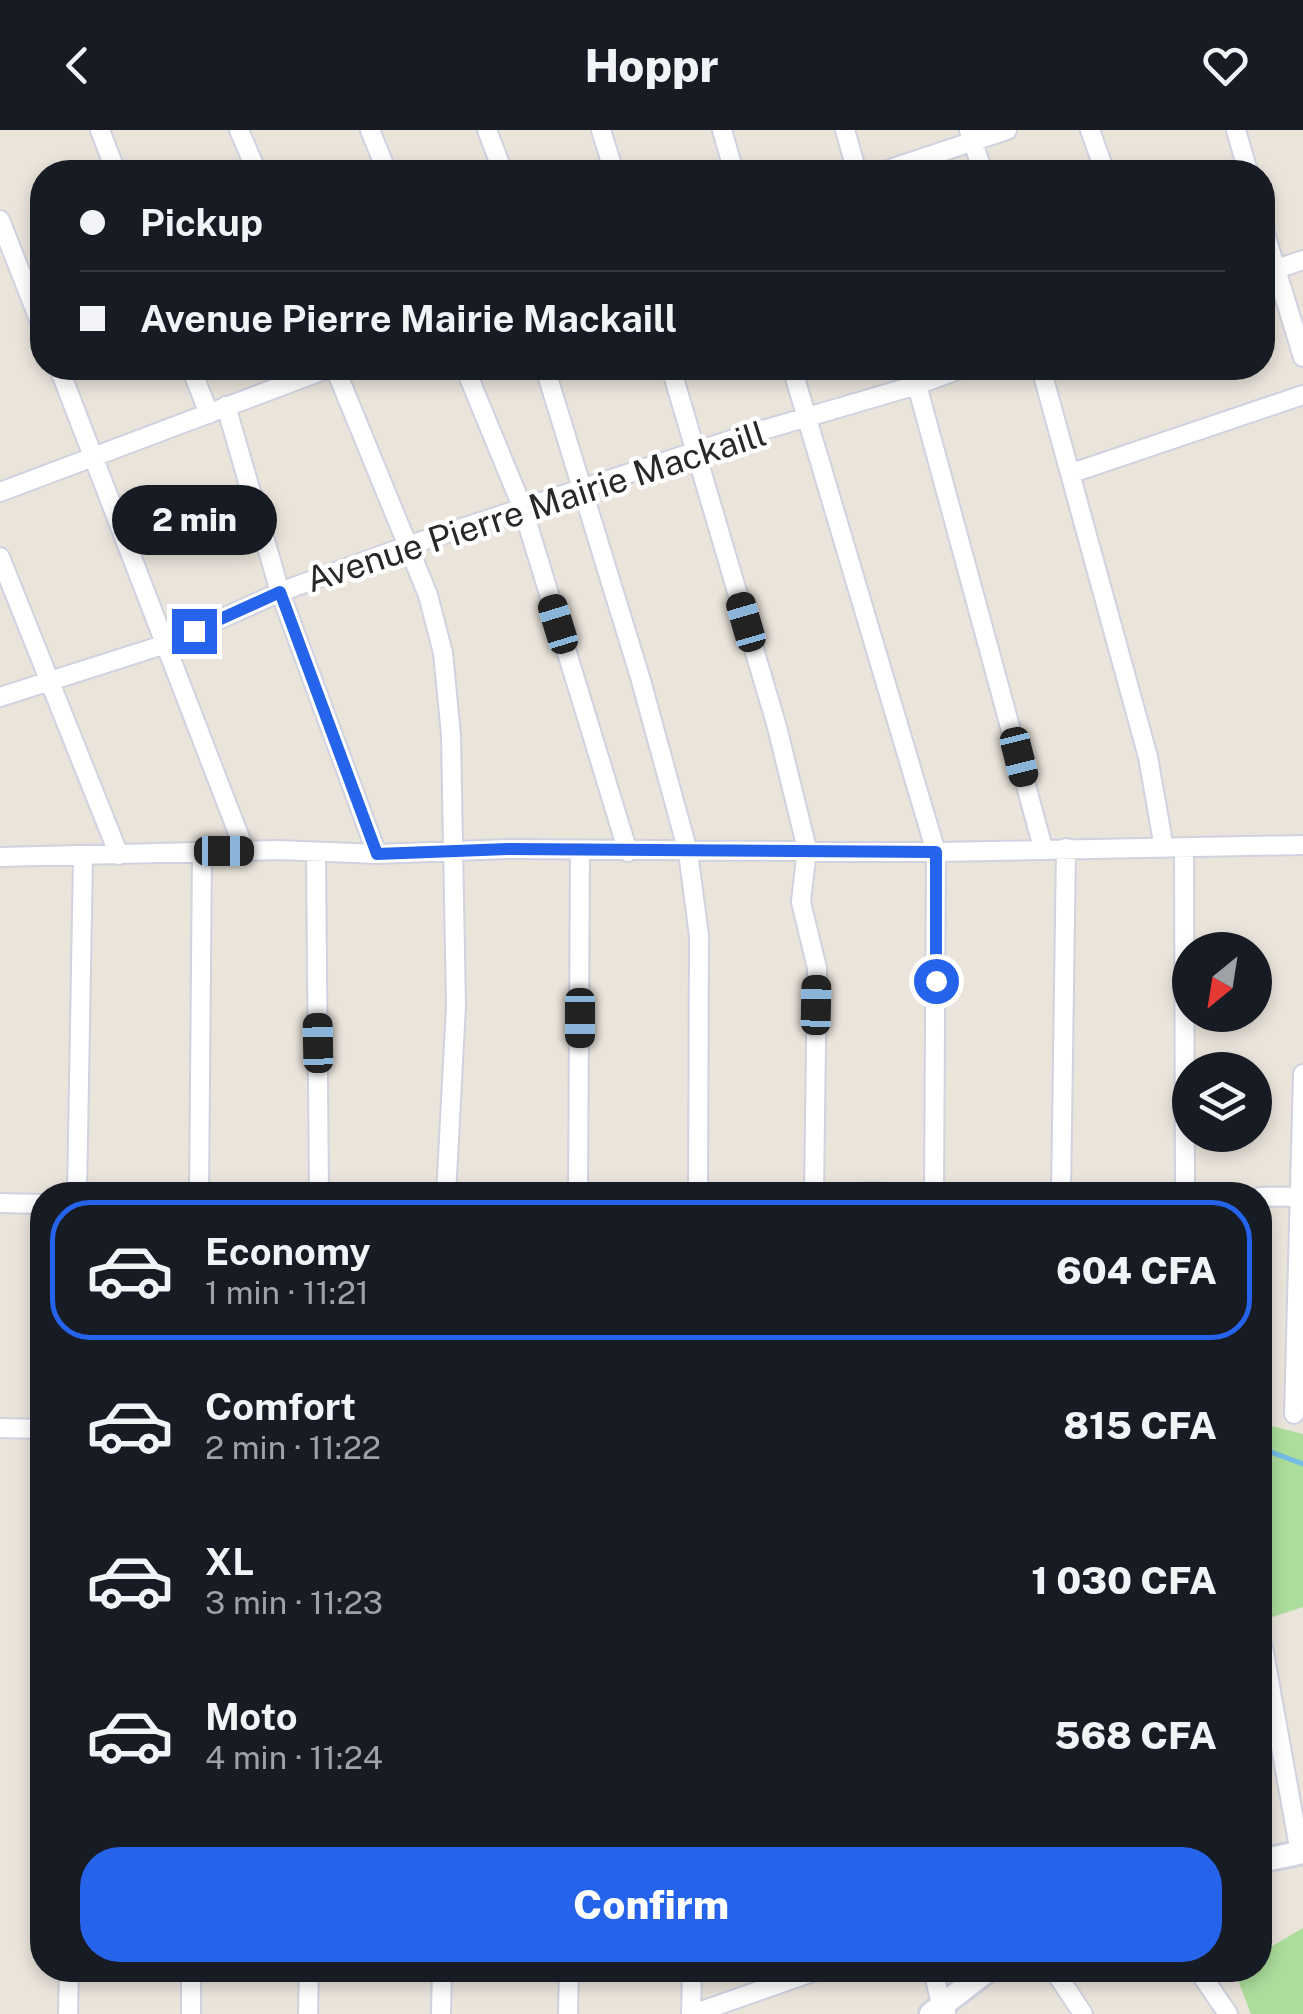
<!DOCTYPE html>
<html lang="en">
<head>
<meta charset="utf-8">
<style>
	:root { --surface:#171b24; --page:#242831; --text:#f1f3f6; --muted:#9ea1a6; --line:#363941; --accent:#2563eb }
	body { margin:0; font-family:"Public Sans",sans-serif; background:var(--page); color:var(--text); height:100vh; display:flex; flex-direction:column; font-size:38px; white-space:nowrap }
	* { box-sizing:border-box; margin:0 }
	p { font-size:32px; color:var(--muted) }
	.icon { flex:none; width:55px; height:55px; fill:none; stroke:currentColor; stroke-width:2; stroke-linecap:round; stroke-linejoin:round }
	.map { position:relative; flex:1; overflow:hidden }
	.sheet { position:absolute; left:30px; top:1052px; width:1242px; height:800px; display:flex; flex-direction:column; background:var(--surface); border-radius:40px; box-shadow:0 5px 15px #0003 }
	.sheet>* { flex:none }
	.banner { position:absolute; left:30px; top:30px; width:1245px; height:220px; border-radius:40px; box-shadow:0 5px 15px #0003; display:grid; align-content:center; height:220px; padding:0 50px; background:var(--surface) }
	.needle { width:65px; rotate:210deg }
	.tools { position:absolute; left:1172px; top:802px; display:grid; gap:20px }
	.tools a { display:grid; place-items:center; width:100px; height:100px; border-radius:50%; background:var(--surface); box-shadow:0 5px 15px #0003; font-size:50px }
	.end { position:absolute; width:45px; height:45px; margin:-22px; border:12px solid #2563eb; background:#fff; box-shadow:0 0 0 5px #fff }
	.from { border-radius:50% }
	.bubble { position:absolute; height:70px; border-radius:35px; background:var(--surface); box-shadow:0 5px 15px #0003; font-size:32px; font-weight:800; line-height:70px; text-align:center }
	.car { position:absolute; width:30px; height:60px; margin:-30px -15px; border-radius:12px; box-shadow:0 0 8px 2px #0007; background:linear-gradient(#222 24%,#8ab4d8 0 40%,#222 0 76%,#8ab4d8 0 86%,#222 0) }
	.banner b { display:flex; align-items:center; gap:35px; height:95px; font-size:38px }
	.banner b+b { border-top:2px solid var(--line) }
	.banner i { width:25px; height:25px; background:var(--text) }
	ul { padding:18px 0 0; list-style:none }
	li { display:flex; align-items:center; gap:30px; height:140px; margin:0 20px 15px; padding:0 30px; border:5px solid transparent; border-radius:40px }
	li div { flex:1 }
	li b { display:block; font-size:38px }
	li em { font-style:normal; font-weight:800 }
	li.current { border-color:var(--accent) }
	li>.icon { width:90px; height:90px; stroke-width:1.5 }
	.cta { display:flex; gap:20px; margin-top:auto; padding:20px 50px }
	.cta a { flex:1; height:115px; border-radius:40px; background:var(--accent); color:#fff; font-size:40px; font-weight:800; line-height:115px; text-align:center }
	header { display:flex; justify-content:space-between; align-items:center; height:130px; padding:0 50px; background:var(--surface); font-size:45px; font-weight:800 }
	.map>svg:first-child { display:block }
</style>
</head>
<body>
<header><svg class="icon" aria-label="back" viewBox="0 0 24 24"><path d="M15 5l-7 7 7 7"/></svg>Hoppr<svg class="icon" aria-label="heart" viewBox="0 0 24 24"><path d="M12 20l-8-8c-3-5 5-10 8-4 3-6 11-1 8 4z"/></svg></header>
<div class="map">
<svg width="1303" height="1884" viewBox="0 0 1303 1884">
	<rect width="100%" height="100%" fill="#eae4db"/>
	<path fill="#acdd9b" d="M1260,1293L1303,1304V1477L1260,1491Z
		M1303,1798V1884H1251L1234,1840H1260V1823Z"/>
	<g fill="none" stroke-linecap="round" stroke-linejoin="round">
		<path stroke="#75bde5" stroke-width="5" d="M1260,1318L1303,1334"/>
		<defs>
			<path id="minor" d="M100,0L116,42
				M239,0L257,42
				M370,0L387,42
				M487,0L503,42
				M601,0L614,42
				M722,0L734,42
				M845,0L857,42
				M969,0L983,42
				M1090,0L1105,42
				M1236,0L1248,42
				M881,42L1007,0
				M0,90L42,197
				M1262,94L1303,227
				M1262,144L1303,130
				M59,238L245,721
				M191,238L209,284
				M335,238L428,465L443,523L451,605L456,876L446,1065
				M465,238L523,379L628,722
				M545,238L640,547L688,722L699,806L698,1065
				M671,238L777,597L807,719L801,772L817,838L814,1065
				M792,238L936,722L934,1065
				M916,238L917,255L1043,718
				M1041,238L1148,627L1164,718
				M226,276L280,462L377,724
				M1072,343L1303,265
				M0,362L329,238
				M0,427L119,725
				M0,567L166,514L280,462L407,416L746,305L917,255L963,238
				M1184,718L1185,1065
				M316,723L319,1065
				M0,727L279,720L377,724L508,719L936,722L1303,715
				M77,1065L83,726
				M199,1065L202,721
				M578,1065L580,720
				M820,1065L872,1062L933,1065
				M1061,1065L1066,718
				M1260,1067L1303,1066
				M0,1073L42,1074
				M1294,1284L1303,944
				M0,1298L42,1299
				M1263,1517L1300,1723
				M933,1840L941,1874L946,1882
				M1054,1840L1083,1884
				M1198,1840L1228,1884
				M68,1884L69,1840
				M191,1884V1840
				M308,1884L309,1840
				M441,1884L442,1840
				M568,1884L569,1840
				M691,1884L692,1840
				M693,1884L818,1840"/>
			<path id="tertiary" d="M1260,1731L1303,1722
				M931,1884L988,1840"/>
		</defs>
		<use href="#minor" stroke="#d0d2e0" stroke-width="22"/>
		<use href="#tertiary" stroke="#d0d2e0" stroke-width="28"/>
		<use href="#minor" stroke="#fff" stroke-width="18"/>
		<use href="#tertiary" stroke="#fff" stroke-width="22"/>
	</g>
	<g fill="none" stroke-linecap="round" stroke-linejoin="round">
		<path stroke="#2563eb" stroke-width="12" d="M194,501L280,462L377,724L508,719L936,722V851"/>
	</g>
	<g text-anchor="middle" stroke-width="9" stroke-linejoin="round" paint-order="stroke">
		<g font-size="35" fill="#282828" stroke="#fff">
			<text transform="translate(536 377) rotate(-18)" y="12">Avenue Pierre Mairie Mackaill</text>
		</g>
	</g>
</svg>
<div class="tools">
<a><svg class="needle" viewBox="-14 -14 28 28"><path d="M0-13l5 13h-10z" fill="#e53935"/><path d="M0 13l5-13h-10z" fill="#9ea1a6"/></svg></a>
<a><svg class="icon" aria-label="layers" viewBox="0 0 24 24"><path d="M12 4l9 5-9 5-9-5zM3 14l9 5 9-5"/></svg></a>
</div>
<i class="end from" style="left:936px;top:851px"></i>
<i class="end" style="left:194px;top:501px"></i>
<div class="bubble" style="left:112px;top:355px;width:165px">2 min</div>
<i class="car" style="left:746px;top:492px;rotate:344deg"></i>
<i class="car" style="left:558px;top:494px;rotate:343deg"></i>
<i class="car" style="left:1019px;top:627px;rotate:166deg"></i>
<i class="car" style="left:224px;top:721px;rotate:90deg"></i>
<i class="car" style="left:816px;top:875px;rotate:1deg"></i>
<i class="car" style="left:580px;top:888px;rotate:180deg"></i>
<i class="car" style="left:318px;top:913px;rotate:359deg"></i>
<div class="banner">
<b><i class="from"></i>Pickup</b>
<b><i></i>Avenue Pierre Mairie Mackaill</b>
</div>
<section class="sheet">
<ul>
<li class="current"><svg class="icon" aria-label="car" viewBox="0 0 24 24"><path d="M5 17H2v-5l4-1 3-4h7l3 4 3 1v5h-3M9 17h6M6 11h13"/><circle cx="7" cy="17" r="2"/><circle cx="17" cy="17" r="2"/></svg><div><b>Economy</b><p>1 min · 11:21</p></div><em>604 CFA</em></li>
<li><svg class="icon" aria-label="car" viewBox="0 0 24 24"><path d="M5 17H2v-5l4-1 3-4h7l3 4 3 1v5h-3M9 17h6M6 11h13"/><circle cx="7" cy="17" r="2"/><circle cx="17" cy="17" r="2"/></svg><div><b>Comfort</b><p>2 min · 11:22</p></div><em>815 CFA</em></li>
<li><svg class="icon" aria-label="car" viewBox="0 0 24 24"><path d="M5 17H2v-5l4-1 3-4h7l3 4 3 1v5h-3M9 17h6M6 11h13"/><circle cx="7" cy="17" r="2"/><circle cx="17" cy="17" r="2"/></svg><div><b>XL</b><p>3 min · 11:23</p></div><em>1 030 CFA</em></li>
<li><svg class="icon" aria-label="car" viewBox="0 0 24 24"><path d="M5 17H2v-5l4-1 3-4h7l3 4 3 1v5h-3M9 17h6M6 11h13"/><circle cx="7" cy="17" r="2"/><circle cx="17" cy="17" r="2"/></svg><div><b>Moto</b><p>4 min · 11:24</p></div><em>568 CFA</em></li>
</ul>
<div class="cta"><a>Confirm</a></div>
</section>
</div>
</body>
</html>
